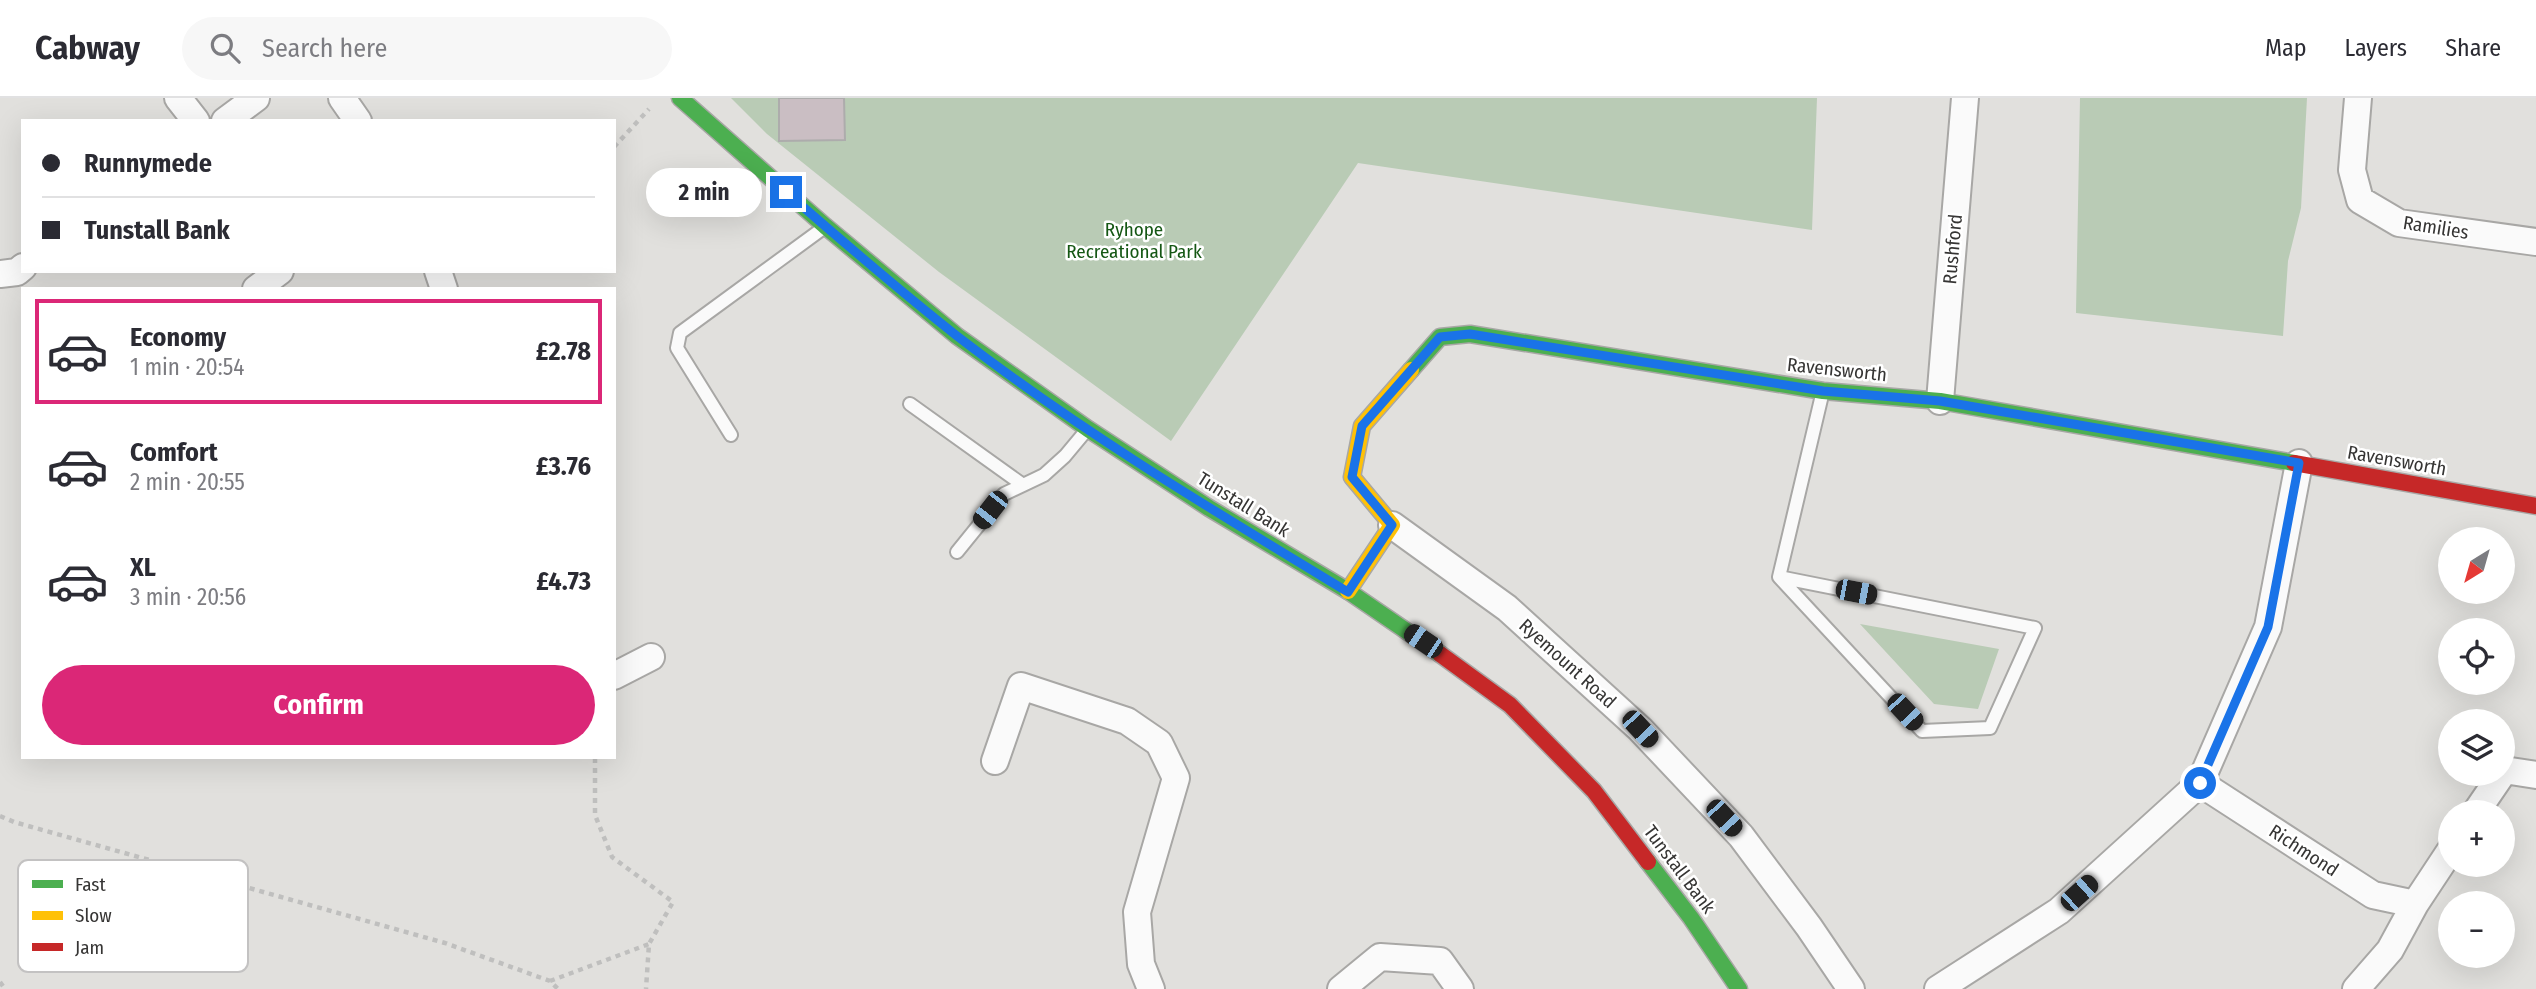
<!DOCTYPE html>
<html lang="en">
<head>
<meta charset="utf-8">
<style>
	:root { --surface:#fff; --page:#f7f7f7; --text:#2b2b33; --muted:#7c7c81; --line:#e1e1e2; --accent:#db2777 }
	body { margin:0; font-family:"Fira Sans Condensed",sans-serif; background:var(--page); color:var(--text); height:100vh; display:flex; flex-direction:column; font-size:26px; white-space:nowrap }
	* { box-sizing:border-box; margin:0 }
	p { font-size:23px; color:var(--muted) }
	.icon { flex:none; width:38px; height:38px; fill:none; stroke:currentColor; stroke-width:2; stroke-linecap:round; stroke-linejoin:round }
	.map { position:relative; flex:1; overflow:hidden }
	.side { position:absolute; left:21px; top:189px; width:595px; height:472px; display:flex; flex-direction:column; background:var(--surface); border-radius:0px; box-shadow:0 7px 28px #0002 }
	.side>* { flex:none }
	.guide { position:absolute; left:21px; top:21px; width:595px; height:154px; border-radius:0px; box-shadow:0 7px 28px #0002; display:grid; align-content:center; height:154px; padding:0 21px; background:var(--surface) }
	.needle { width:46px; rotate:217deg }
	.buttons { position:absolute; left:2438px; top:429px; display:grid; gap:14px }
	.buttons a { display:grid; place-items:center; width:77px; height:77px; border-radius:50%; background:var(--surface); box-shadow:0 7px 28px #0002; font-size:35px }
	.end { position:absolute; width:32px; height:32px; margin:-16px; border:9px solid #1a73e8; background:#fff; box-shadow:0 0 0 4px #fff }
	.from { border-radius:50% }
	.bubble { position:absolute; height:49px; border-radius:24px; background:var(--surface); box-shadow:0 7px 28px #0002; font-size:23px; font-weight:700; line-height:49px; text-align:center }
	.car { position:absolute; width:21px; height:42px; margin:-21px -10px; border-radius:9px; box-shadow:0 0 5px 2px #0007; background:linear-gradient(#222 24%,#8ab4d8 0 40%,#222 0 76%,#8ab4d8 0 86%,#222 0) }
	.guide b { display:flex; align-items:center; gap:24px; height:66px; font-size:26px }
	.guide b+b { border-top:2px solid var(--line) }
	.guide i { width:18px; height:18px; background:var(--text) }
	ul { padding:12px 0 0; list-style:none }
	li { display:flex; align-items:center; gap:21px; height:105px; margin:0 14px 10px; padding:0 7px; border:4px solid transparent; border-radius:0px }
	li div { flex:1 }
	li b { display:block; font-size:26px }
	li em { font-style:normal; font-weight:700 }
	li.on { border-color:var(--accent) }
	li>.icon { width:63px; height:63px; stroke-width:1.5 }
	.action { display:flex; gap:14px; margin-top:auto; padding:14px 21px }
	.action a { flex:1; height:80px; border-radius:42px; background:var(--accent); color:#fff; font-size:28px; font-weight:700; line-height:80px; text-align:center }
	header { display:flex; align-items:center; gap:42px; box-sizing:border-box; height:98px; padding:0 35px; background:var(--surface); border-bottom:2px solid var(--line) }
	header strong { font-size:33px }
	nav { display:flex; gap:38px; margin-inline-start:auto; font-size:24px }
	.search { width:490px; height:63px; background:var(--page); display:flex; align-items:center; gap:18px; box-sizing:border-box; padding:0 24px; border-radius:38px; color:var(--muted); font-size:26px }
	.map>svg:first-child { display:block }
</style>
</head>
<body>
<header>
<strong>Cabway</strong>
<div class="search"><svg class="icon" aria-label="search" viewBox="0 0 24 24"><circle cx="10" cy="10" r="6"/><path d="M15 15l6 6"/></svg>Search here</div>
<nav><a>Map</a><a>Layers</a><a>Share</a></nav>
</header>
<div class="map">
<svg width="2536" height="891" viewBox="0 0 2536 891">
	<rect width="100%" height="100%" fill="#e1e0dd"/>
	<path fill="#b9cbb5" d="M731,0H1817L1812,132L1358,65L1171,343L939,174L767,36Z
		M2080,0H2307L2301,110L2288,163L2283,238L2076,215Z
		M1860,526L1999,551L1978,611L1934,606Z"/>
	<path fill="#cabec3" stroke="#adacac" stroke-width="2" d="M779,0H844L845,42L779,43Z"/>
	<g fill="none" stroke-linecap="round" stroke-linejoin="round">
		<defs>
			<path id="lane" d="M910,306L1023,387
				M731,337L677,250L680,235L822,131
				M957,454L1004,396L1044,377L1065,358L1085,334
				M1779,479L2035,530L1990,630L1922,633L1779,479L1822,297"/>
			<path id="street" d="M178,0L196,23
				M342,0L358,23
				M2358,0L2352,72L2360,102L2399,125L2536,144
				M225,23L256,0
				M438,173L444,191
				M0,176L17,174L23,169
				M256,191L280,173
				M1940,303L1965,0
				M1392,427L1507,510L1640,631L1741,738L1809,829L1851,891
				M614,578L651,559
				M995,663L1021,588L1127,623L1159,645L1176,680L1137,814L1141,866L1151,891
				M2502,674L2504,672L2536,677
				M2200,685L2373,797L2415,806L2450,753
				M2476,714L2502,676
				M1341,891L1380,859L1440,863L1460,891
				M1938,891L2059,813L2200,685L2268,529L2299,365
				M2356,891L2390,852L2415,806"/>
			<path id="fast" d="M680,0L825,128L957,238L1088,331L1209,410L1348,493L1440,556
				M1411,272L1440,239L1470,236L1823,293L1940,303L2294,365
				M1648,764L1691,820L1739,891"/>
			<path id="slow" d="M1348,493L1392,427L1352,379L1362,328L1411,272"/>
			<path id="jam" d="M2294,365L2536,408
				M1440,556L1510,607L1594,693L1648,764"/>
		</defs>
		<use href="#lane" stroke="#a8a7a5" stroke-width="16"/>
		<use href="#street" stroke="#a8a7a5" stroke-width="30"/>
		<use href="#fast" stroke="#a8a7a5" stroke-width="19"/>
		<use href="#slow" stroke="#a8a7a5" stroke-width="19"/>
		<use href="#jam" stroke="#a8a7a5" stroke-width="19"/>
		<path stroke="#bfbfbe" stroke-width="4.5" stroke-dasharray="5 5" stroke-linecap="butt" d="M614,49L649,11
			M595,660V717L612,759L673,804L649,846L646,891
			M0,718L14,724L445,845L550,883L558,891
			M550,883L649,846
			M0,884L5,891"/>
		<use href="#lane" stroke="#fafafa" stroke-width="12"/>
		<use href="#street" stroke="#fafafa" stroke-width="26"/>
		<use href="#fast" stroke="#4caf50" stroke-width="16"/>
		<use href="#slow" stroke="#ffc107" stroke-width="16"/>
		<use href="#jam" stroke="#c62828" stroke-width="16"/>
	</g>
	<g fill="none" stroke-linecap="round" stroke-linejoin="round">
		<path stroke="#1a73e8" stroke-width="9" d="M786,94C842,143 899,192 957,238C1080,333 1214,413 1348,494L1392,427L1352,379L1362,328L1440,239L1470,236L1823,293L1940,303L2299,365L2268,529L2200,685"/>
	</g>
	<g text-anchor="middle" stroke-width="5" stroke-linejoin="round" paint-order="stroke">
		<g font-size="19" fill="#363534" stroke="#fff">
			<text transform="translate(2436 129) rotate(9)" y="7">Ramilies</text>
			<text transform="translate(1952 151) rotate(-85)" y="7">Rushford</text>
			<text transform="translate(1837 271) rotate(6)" y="7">Ravensworth</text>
			<text transform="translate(2397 362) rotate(10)" y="7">Ravensworth</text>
			<text transform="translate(1244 406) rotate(32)" y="7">Tunstall Bank</text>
			<text transform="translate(1568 565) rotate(42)" y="7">Ryemount Road</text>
			<text transform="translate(2304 752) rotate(33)" y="7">Richmond</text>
			<text transform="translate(1680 771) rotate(53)" y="7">Tunstall Bank</text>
		</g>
		<g font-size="19" fill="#155714" stroke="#fff">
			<text x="1134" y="138">Ryhope<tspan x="1134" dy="22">Recreational Park</tspan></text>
		</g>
	</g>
	<rect x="18" y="762" width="230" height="112" rx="10" fill="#fff" stroke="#c3c2c2" stroke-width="2"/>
	<rect x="32" y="782" width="31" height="8" fill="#4caf50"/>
	<rect x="32" y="813" width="31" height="9" fill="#ffc107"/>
	<rect x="32" y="845" width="31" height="8" fill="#c62828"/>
	<g font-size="19" fill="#363534">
		<text x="75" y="793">Fast</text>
		<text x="75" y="824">Slow</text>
		<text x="75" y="856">Jam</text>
	</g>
</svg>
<div class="buttons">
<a><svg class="needle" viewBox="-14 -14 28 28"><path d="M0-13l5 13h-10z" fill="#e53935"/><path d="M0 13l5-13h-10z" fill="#7c7c81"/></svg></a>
<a><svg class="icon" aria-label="locate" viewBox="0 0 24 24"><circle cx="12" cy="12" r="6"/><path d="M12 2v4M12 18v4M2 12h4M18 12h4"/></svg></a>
<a><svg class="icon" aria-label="layers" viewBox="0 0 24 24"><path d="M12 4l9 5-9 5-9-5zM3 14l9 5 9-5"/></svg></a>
<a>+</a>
<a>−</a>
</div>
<i class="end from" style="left:2200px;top:685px"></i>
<i class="end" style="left:786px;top:94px"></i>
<div class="bubble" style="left:646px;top:70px;width:116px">2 min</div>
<i class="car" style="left:990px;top:412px;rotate:218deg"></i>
<i class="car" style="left:1856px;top:494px;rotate:101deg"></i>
<i class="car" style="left:1423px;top:543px;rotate:304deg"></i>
<i class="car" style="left:1905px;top:614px;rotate:137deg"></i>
<i class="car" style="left:1640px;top:631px;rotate:137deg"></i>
<i class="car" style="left:1724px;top:720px;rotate:137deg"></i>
<i class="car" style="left:2079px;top:795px;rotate:48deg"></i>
<div class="guide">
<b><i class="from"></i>Runnymede</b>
<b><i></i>Tunstall Bank</b>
</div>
<section class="side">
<ul>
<li class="on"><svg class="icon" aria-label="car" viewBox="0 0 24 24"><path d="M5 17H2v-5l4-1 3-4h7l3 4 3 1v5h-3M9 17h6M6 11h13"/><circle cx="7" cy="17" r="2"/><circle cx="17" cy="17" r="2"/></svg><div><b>Economy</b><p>1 min · 20:54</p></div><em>£2.78</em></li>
<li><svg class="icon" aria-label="car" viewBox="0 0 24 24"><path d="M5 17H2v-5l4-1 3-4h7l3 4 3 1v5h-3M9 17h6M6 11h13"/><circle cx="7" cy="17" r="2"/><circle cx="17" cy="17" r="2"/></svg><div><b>Comfort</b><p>2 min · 20:55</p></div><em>£3.76</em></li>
<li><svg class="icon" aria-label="car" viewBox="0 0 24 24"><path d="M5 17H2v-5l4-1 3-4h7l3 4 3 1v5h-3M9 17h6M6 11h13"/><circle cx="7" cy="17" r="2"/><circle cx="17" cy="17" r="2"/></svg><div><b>XL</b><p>3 min · 20:56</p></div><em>£4.73</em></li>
</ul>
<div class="action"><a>Confirm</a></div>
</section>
</div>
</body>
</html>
